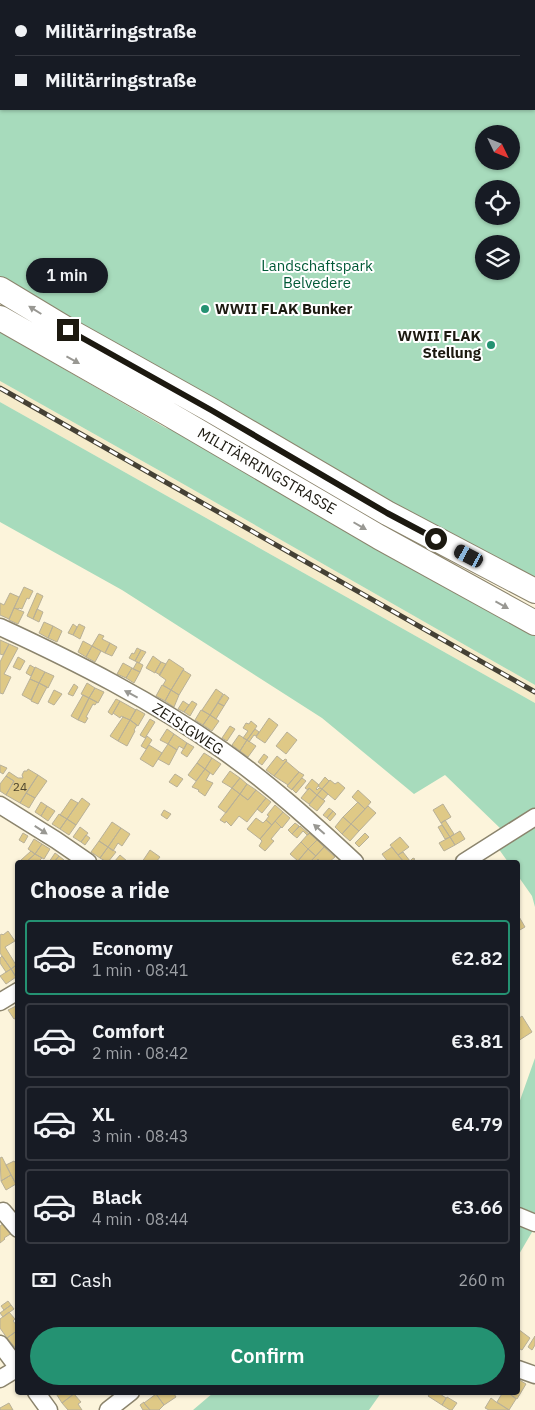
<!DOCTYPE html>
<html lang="en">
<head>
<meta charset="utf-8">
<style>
	:root { --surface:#171b24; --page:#20242c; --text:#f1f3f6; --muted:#9ea1a6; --line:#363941; --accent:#249272 }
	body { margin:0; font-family:"IBM Plex Sans",sans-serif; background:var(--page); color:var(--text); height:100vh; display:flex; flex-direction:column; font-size:19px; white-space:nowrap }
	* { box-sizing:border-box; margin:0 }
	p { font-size:16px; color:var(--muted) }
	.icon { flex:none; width:28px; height:28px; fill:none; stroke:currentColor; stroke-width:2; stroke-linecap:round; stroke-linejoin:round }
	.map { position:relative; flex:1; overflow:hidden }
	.side { position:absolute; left:15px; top:860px; width:505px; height:535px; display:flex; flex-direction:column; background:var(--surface); border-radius:5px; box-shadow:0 1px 4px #0004 }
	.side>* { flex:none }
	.banner { position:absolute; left:0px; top:0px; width:535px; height:110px; box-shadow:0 1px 4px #0004; display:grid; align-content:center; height:110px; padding:0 15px; background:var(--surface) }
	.needle { width:32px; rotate:133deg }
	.fabs { position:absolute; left:475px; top:125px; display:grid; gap:10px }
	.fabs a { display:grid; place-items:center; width:45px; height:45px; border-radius:50%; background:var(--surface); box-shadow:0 1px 4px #0004; font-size:25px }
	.end { position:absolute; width:22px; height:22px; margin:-11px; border:6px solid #1c1910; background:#fff; box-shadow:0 0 0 2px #fff }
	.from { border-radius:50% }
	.bubble { position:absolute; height:35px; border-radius:18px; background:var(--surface); box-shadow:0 1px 4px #0004; font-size:16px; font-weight:600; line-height:35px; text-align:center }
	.car { position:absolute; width:15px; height:30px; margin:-15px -8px; border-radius:6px; box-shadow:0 0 4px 1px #0007; background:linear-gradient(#222 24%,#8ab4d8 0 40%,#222 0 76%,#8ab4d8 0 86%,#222 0) }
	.banner b { display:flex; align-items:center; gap:18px; height:48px; font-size:19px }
	.banner b+b { border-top:1px solid var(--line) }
	.banner i { width:12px; height:12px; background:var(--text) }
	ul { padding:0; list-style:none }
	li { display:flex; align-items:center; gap:15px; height:75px; margin:0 10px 8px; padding:0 5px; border:2px solid var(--line); border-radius:5px }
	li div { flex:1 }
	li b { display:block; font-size:19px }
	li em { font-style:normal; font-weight:600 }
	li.on { border-color:var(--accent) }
	li>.icon { width:45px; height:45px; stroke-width:1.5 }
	h2 { padding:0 15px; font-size:22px; line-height:60px }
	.pay { display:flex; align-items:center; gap:12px; height:55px; padding:0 15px; font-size:19px }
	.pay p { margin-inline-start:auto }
	.cta { display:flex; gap:10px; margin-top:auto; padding:10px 15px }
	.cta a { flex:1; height:58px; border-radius:30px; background:var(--accent); color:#fff; font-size:20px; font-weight:600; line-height:58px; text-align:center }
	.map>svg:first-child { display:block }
</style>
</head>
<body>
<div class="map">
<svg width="535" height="1410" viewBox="0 0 535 1410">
	<rect width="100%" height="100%" fill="#fcf4db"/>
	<path fill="#f5ebca" d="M0,381L185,485L535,685V703L0,402Z"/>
	<path fill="#a7dbbc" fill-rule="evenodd" d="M0,0H535V588L0,282ZM1,1H534V109H1ZM484,134H511V161H484ZM484,189H511V216H484ZM484,244H511V271H484Z
		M0,332L166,428L179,431L535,631V685L185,485L0,381Z
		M0,402L535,703V810L502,830L445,775L414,794L322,718L122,590L0,522Z
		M535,824V907L532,896L518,876V862H508L498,848Z
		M535,1058V1227L518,1256V1106Z
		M213,1393V1392L381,1393L369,1410H193Z"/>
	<path fill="#dfc986" stroke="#b8b098" d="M24,587L33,591L29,599L27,598L22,609L19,608L18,609L14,608Z
		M10,593L19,597L9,619L0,615V603L4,605Z
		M37,593L43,596L33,619L27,616Z
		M14,608L24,612L18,624L9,620Z
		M37,609L43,612L39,622L33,619Z
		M44,622L53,626L48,638L39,633Z
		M73,624L77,627L73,635L68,633Z
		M79,624L85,627L80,639L73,635Z
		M53,626L62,631L57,642L48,638Z
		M99,634L104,636L102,639L110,643L105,653L92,646Z
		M0,640L9,644L3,655L0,654Z
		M83,641L92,646L86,657L78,652Z
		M110,643L117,647L112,656L105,653Z
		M9,644L18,648L4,674L11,677L3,694L0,693V662Z
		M92,646L101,651L95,662L86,657Z
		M137,648L141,650L135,661L129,658L132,653L134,654Z
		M141,650L146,652L139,663L135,661Z
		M153,656L161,662L155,673L146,668Z
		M18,657L25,661L20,670L13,667Z
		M169,659L184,669L171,690L163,685L166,680L159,675Z
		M137,662L143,665L140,672L133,669Z
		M161,662L166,664L160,675L155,672Z
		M123,663L132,668L126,678L117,674Z
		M30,665L35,668L31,676L26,673Z
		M35,667L45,672L39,683L30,679Z
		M132,668L140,672L134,683L126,678Z
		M183,670L191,675L179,695L171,690Z
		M45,672L54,676L48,688L39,683Z
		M30,679L39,683L31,700L22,695Z
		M39,683L47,687L38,704L31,701Z
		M87,683L95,688L89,698L81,694Z
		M74,684L78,687L73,696L68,694Z
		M162,685L171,690L165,701L156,696Z
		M95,688L104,692L98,703L89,698Z
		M216,689L223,694L210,715L202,710Z
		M54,690L62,694L54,705L48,702Z
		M171,690L179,695L174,707L165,701Z
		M224,694L229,698L224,706L218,703Z
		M83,695L89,698L78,720L71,716Z
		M89,698L97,702L95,705L93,704L86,717L88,718L85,723L78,720Z
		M116,699L120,701L112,715L108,712Z
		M120,701L136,710L130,720L121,716L120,718L113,713Z
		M183,701L189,705L184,712L178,709Z
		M192,701L197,704L190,716L184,712Z
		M218,703L224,706L216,719L210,715Z
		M136,709L145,714L138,726L130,720Z
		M201,710L210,715L203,725L195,720Z
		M210,715L219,721L212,731L203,725Z
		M123,717L130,720L118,741L110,736Z
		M269,718L278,725L265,743L256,737Z
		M150,719L155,722L145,738L140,735Z
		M130,720L137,725L134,730L135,731L127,746L118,741Z
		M251,721L257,726L247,740L243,738L248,731L243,728L246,723L249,724Z
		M230,726L235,729L227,741L222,738Z
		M167,729L174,734L168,744L160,740Z
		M255,729L259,732L256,736L254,735L249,742L247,740Z
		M287,732L297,740L286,754L276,746Z
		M174,734L187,743L184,749L179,746L177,750L168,744Z
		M239,735L247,740L240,751L232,745Z
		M147,736L152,740L146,749L141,746Z
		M247,740L256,746L248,757L240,751Z
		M187,743L194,747L187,757L181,753Z
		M168,744L177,750L169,765L158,759Z
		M149,745L162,753L153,767L140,759Z
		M204,753L212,758L205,769L197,763Z
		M264,754L268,757L262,765L258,762Z
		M277,756L283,761L285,759L287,760L274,776L266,770Z
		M212,758L221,764L213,775L205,769Z
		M286,761L299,772L288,785L274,776Z
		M197,763L205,769L196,781L188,775Z
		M0,765L7,768L3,774L0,772Z
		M28,769L38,775L20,803L6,795L14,781L6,776L9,772L18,778H23L22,775L24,771H27Z
		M205,769L210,773L206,780L213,783L205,796L198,791L199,790L192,787Z
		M230,771L240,778L232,788L222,782Z
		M299,772L304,775L292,790L287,786Z
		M175,774L183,779L177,787L169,782Z
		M38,775L47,781L35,798L26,793Z
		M6,776L14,781L6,795L0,791V784Z
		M325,777L329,781L322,789L318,786Z
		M240,778L247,784L240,794L232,788Z
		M302,778L306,781L296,793L292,789Z
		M312,779L319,785L316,789L317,790L319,788L322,789L317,795L309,788L308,790L305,788Z
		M330,780L335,784L338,782L345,788L335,800L322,789Z
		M247,784L256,790L248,800L240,794Z
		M232,788L240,794L226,813L218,807Z
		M309,788L317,795L309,804L301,798Z
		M322,789L328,794L323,800L317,795Z
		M256,790L266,798L247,822L239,816L231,826L226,821L225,823L220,820L240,794L248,800Z
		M358,790L371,802L365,809L352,797Z
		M26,793L35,798L29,808L20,803Z
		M317,795L325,801L317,811L309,805Z
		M82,798L90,804L76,825L67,819Z
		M266,798L271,802L262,813L257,809Z
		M71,799L78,803L67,819L60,815Z
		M41,802L47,806L41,816L35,812Z
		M358,802L365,809L351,824L343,817Z
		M443,804L451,817L441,823L433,810Z
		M275,805L283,812L272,825L266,820L269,816L267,815Z
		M47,806L55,811L48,821L41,816Z
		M368,806L376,813L359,831L351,824Z
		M329,808L333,811L327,818L323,815Z
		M164,810L171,814L167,819L161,815Z
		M333,811L336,814L330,821L327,818Z
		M283,812L290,818L282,828L275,821Z
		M59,814L67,819L60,829L52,824Z
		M343,817L351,824L342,834L335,827Z
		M256,818L263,823L266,820L272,825L260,839L247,829Z
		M67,819L76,825L69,835L60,829Z
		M445,820L454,834L450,837L441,823Z
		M275,821L281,827L271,839L274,841L265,851L259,846L262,841L260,839Z
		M112,822L121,828L108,847L99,841Z
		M295,823L299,826L292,834L288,830Z
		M351,824L359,831L350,841L342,834Z
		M442,825L450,837L445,839L438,827Z
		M300,826L309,834L307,835L303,831L297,838L292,834Z
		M80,827L88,833L81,842L73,837Z
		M121,828L130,834L122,846L118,843L113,851L108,847Z
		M460,831L465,839L455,845L450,837Z
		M23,833L28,836L24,843L19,840Z
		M309,833L317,840L308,849L301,842Z
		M365,833L369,837L359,847L355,843Z
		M86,835L90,838L85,845L81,842Z
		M400,837L409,847L398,855L390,845Z
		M450,837L455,845L444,851L439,843Z
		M34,839L42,844L35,854L28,849Z
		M317,840L324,847L316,856L308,849Z
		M99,841L108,847L100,858L91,852Z
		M301,842L308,849L298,861L290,854Z
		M42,844L50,849L44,859L35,854Z
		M108,847L116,852L108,862H107L100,858Z
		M324,847L335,857L329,862H320H321L318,859L315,862H310Z
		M392,847L398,855L404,862H388L382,854Z
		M308,849L316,856L310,862H299L298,861Z
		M150,850L160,857L156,862H142Z
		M31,851L35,854L26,862H23L21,860Z
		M403,852L410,861L413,858L415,859L411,862H404L398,855Z
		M55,853L59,856L54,862H49Z
		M35,854L42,858L38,862H26Z
		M120,855L127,861L126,862H114Z
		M59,856L64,860V861L63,862H54Z
		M518,915L525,927L518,931Z
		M8,931L15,941L5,947L16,965L11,969L0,953V935L2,934L3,935Z
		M2,956L11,969L6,972L0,963V958Z
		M18,964V977H16L11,969Z
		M11,969L16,977L6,984L0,976Z
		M18,1005V1017L14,1019L8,1010Z
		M522,1016L532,1032L518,1041V1019Z
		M2,1157L11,1175L1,1181L0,1158Z
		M14,1161L18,1166V1183L16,1184L6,1165Z
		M11,1175L16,1184L6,1190L1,1181Z
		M4,1223L12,1233L4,1238L5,1239L0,1243V1226Z
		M8,1301L11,1305L4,1310L1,1306Z
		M11,1305L14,1309L3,1317L0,1313Z
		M9,1312L15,1319L13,1321L18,1327V1330L7,1338L0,1328V1319Z
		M518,1329L530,1338L522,1350L518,1348Z
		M18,1330V1351L7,1338Z
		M535,1336V1345L532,1350L528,1347Z
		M518,1379L526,1384L517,1399L507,1392H518Z
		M55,1392H76L62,1403Z
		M158,1392H173L176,1397L164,1405L156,1394Z
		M431,1392H437L446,1398L442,1405L428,1396Z
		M503,1392H507L516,1399L509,1410L497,1402Z
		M74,1394L81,1402L78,1404L82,1410H68L62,1403Z
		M156,1394L164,1405L159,1410H150L144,1403Z
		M447,1397L457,1403L452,1410H450L442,1405Z
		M491,1398L496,1402L509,1410H489L485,1408Z
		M144,1402V1403L150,1410H143L140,1405Z
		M9,1403L13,1410H0V1408Z"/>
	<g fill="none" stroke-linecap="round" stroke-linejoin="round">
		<defs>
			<path id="minor" d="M0,627C76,662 153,701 222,750C269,783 313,823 355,862
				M0,805L56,840L88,862
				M464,862L535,817
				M0,1002L18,991
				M3,1211L18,1229
				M518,1216L535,1223
				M0,1344L18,1368
				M518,1369L535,1375
				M0,1379L18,1368
				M36,1392L49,1410
				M108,1410L131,1392"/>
			<path id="highway" d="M0,289L68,330L211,410L387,513L535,591
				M0,318L167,413L379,537L535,623"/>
		</defs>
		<use href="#minor" stroke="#8b846d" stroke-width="19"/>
		<use href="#highway" stroke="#8b846d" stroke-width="26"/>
		<use href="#minor" stroke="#fff" stroke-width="16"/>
		<use href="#highway" stroke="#fff" stroke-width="24"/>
		<defs>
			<path id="rail" d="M0,388L535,692"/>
		</defs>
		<use href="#rail" stroke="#454135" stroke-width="5"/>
		<use href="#rail" stroke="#fff" stroke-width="3" stroke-dasharray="9" stroke-linecap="butt"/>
	</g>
	<defs><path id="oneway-solid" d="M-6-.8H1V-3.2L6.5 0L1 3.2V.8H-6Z" transform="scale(1.25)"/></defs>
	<g fill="#999893">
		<use href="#oneway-solid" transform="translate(35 310) rotate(-148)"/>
		<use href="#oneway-solid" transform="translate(73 360) rotate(29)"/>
		<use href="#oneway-solid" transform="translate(360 526) rotate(30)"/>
		<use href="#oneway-solid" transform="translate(502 605) rotate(29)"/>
		<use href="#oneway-solid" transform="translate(131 694) rotate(-152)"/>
		<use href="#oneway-solid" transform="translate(319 829) rotate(-139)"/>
		<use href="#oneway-solid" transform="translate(41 830) rotate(33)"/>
	</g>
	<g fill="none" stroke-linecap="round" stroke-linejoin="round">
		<path stroke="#1c1910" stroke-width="6" d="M68,330L211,410L387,513L436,539"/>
	</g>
	<g fill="#249272" stroke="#fff" stroke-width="2">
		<circle cx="205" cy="309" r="5"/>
		<circle cx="491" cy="345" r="5"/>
	</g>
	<g text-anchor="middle" stroke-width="4" stroke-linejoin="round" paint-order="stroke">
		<g font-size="12" fill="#4d452e">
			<text x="20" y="791">24</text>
		</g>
		<g font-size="15" fill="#005936" stroke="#fff">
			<text x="317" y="271">Landschaftspark<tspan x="317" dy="17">Belvedere</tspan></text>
		</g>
		<g font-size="15" font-weight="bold" fill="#1c1910" stroke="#fff" text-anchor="start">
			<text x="215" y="314">WWII FLAK Bunker</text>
			<text x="481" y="341" text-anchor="end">WWII FLAK<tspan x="481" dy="17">Stellung</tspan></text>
		</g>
		<g font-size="15" fill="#1c1910" stroke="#fff">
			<text transform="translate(267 471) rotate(30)" y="5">MILITÄRRINGSTRASSE</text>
			<text transform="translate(188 729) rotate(33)" y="5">ZEISIGWEG</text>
		</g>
	</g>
</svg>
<div class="fabs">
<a><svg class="needle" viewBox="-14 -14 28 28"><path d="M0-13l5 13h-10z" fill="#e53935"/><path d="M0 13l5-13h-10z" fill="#9ea1a6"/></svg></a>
<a><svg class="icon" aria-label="locate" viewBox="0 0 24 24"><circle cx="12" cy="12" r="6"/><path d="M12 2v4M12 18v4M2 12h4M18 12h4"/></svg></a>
<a><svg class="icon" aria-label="layers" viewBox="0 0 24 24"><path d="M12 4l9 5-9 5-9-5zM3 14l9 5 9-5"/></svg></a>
</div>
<i class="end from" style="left:436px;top:539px"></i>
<i class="end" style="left:68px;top:330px"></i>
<div class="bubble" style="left:26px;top:258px;width:82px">1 min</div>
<i class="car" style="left:469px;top:556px;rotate:298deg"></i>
<div class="banner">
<b><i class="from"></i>Militärringstraße</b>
<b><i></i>Militärringstraße</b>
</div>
<section class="side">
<h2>Choose a ride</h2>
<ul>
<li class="on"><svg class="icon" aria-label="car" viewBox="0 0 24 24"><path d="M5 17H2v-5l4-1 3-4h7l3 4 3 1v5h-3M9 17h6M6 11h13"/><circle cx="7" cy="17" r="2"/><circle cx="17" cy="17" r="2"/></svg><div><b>Economy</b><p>1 min · 08:41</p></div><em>€2.82</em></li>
<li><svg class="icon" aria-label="car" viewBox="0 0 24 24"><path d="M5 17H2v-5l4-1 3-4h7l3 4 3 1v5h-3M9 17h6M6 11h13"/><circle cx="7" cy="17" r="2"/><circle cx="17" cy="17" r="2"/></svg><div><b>Comfort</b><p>2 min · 08:42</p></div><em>€3.81</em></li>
<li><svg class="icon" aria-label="car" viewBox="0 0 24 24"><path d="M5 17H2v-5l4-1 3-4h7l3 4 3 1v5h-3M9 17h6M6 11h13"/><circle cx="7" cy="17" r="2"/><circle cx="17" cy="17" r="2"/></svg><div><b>XL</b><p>3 min · 08:43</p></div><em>€4.79</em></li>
<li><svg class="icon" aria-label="car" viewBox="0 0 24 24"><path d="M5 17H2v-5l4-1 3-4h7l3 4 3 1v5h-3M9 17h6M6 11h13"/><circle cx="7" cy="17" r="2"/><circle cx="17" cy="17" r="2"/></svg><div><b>Black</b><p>4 min · 08:44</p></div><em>€3.66</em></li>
</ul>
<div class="pay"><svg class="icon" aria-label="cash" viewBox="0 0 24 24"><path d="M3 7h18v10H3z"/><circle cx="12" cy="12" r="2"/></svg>Cash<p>260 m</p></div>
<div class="cta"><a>Confirm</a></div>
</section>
</div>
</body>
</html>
